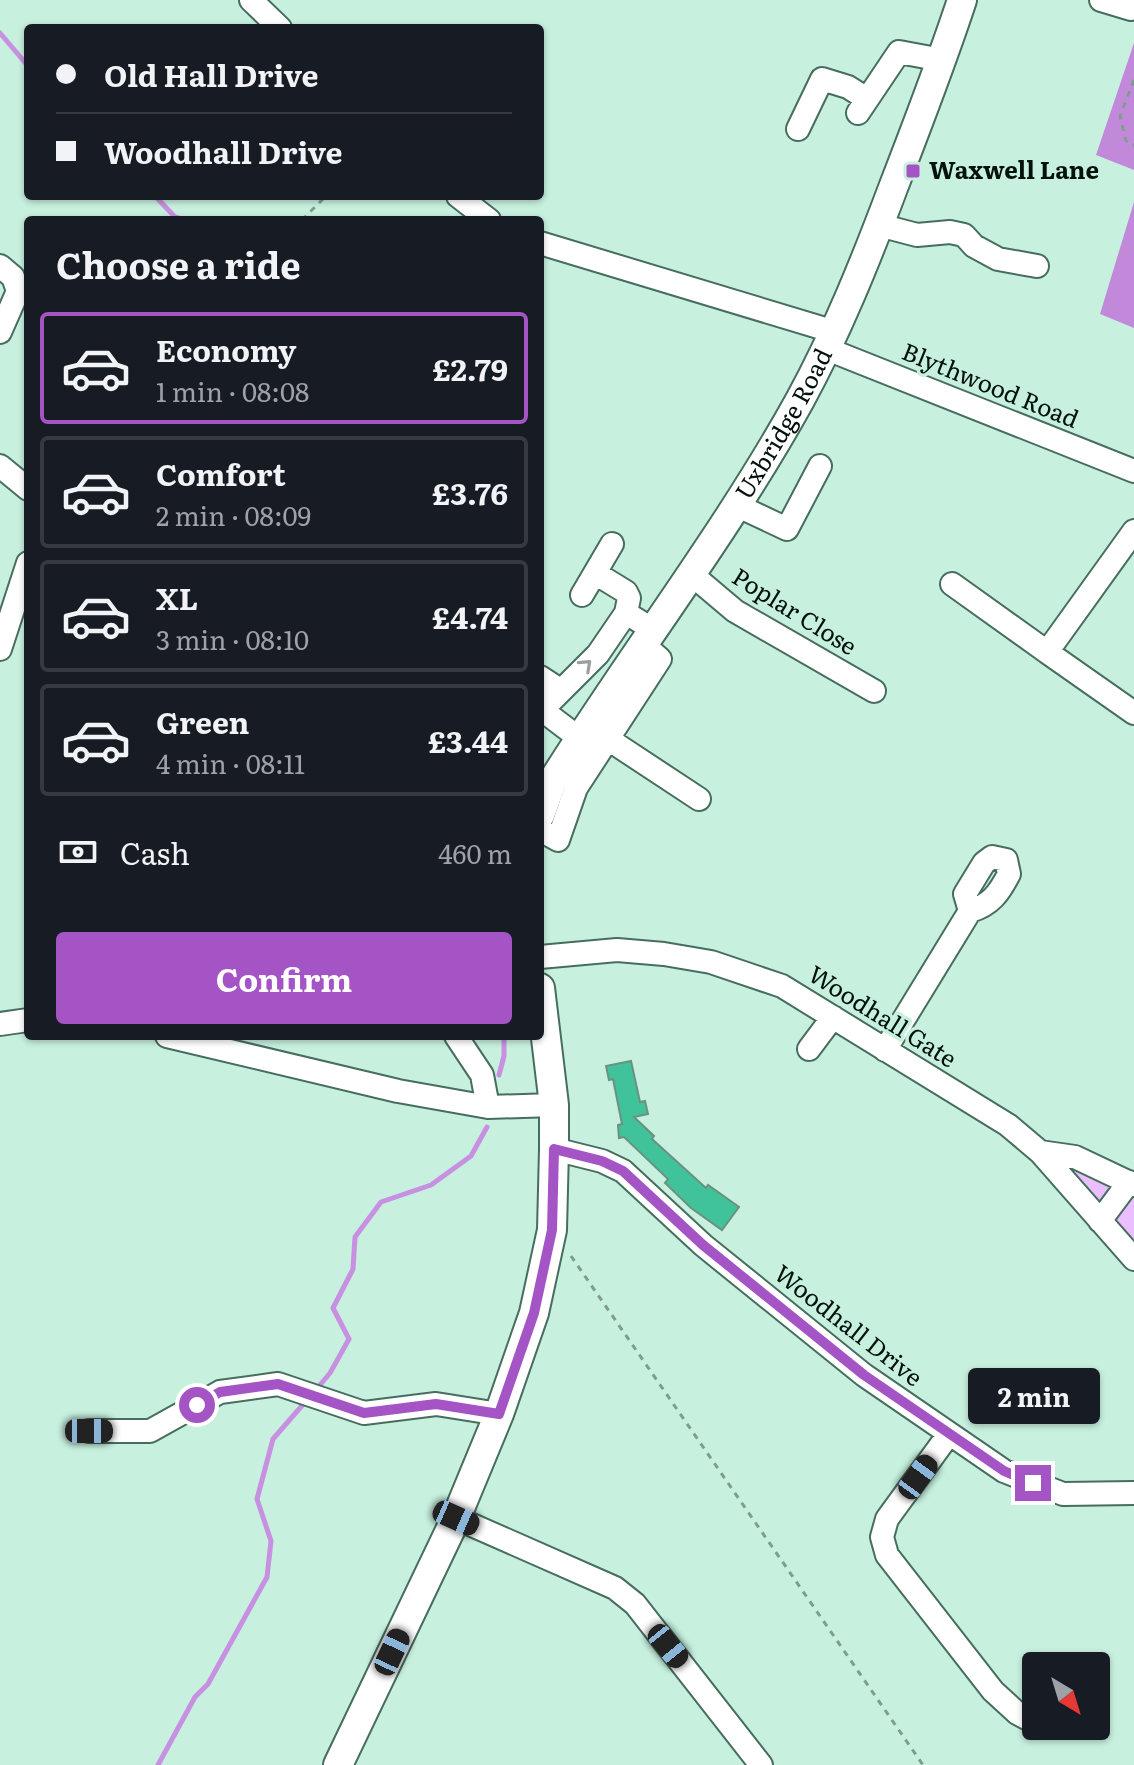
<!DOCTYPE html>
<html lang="en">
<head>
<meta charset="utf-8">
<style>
	:root { --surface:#171b24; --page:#20242c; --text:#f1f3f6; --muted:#9ea1a6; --line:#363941; --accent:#a454c5 }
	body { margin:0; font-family:Literata,serif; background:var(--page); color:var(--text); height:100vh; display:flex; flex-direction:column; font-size:30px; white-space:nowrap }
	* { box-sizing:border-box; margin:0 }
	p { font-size:26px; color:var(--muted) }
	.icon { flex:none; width:44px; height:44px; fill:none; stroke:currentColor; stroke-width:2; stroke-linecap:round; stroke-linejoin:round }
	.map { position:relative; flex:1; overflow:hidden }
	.side { position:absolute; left:24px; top:216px; width:520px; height:824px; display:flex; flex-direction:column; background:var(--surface); border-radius:8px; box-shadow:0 2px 6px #0004 }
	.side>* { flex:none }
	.banner { position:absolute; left:24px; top:24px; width:520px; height:176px; border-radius:8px; box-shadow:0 2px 6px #0004; display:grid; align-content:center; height:176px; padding:0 32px; background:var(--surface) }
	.needle { width:52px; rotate:142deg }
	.fabs { position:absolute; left:1022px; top:1652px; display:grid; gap:16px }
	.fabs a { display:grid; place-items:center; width:88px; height:88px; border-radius:8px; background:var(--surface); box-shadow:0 2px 6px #0004; font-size:40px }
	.end { position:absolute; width:36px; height:36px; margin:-18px; border:10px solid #a454c5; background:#fff; box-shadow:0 0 0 4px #fff }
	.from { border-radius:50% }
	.bubble { position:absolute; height:56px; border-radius:8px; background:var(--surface); box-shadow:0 2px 6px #0004; font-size:26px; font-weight:700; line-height:56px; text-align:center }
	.car { position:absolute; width:24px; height:48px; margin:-24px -12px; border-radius:10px; box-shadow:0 0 6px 2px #0007; background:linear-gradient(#222 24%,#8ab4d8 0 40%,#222 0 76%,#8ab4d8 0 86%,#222 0) }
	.banner b { display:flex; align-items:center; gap:28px; height:76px; font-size:30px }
	.banner b+b { border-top:2px solid var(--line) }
	.banner i { width:20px; height:20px; background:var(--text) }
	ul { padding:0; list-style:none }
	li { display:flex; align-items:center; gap:24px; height:112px; margin:0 16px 12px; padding:0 16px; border:4px solid var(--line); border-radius:8px }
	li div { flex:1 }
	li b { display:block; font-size:30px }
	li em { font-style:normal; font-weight:700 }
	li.on { border-color:var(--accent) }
	li>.icon { width:72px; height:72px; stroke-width:1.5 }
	h2 { padding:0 32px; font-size:36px; line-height:96px }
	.pay { display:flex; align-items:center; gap:20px; height:88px; padding:0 32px; font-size:30px }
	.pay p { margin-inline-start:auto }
	.button { display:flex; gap:16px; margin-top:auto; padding:16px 32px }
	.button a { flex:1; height:92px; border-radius:8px; background:var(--accent); color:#fff; font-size:32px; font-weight:700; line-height:92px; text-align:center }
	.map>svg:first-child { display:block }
</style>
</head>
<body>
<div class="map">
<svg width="1134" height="1765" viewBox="0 0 1134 1765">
	<rect width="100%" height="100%" fill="#c7f0df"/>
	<path fill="#ebbfff" d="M1040,1152L1134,1185V1259Z"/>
	<path fill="#c289da" d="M1134,43V170L1096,155Z
		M1134,202V328L1100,314Z"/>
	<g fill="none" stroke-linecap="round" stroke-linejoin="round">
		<path stroke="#c890e1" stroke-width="5" d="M0,33L28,66
			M155,196L175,217L185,220
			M499,1075L504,1056V1036
			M315,1391L330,1373L349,1339L333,1308L353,1269L355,1237L381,1202L431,1185L471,1156L487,1127
			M158,1765L195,1697L208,1684L267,1577L271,1541L257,1499L273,1439L306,1401"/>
	</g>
	<path fill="#40c39a" stroke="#6b9181" stroke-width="2" d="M631,1061L640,1102L645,1101L648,1114L634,1117L654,1136L652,1139L706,1188L708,1185L739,1207L722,1230L691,1208L665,1183L668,1179L624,1137L619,1138L618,1125L622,1124L613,1079L609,1080L606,1066Z"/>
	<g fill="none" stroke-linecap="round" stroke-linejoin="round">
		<defs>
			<path id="minor" d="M251,0L280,28
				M1101,0L1131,9
				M858,113L899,52L942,60
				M798,129L822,79L848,87L867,99
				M458,196L489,220
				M879,225L917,235L950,232L964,235L974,246L998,259L1037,266
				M540,243L835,332
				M0,266L13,277L18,291L0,332
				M827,349L1134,471
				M0,466L28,489
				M736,505L787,529L820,466
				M1134,531L1047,652L1134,713
				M595,573L626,592L629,598L626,613
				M690,573L735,611L874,691
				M952,584L1047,652
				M582,595L612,544
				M0,649L28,563
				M540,677L560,690
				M579,738L546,713V706L598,654L626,613L652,629
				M608,739L699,799
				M540,830L558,840L576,788L660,659L642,643
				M540,957L617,950L664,954L711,962L782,986L1008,1125L1040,1152L1134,1259
				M0,1024L28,1020
				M167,1036L398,1091L488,1107L554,1105
				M456,1036L482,1075L488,1107
				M809,1049L833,1017
				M885,1050L970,911L965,894L984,863L992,857L1006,860L1009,874C999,893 991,905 970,911
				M554,1149L602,1161L623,1171L703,1245L864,1375L1004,1471L1063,1494L1134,1493
				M1040,1152L1075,1157L1134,1185
				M1100,1221L1129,1182
				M89,1431H150L220,1392L278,1384L364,1413L436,1404L499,1414
				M949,1434L887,1519L882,1537L887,1555L993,1691L1017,1713L1036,1723
				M456,1518L615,1588L635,1604L761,1765"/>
			<g id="major">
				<path id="s1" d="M540,815L552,782C633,653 727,532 800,400C837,332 866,260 893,188C917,126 941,64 962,0"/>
				<path d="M338,1765L456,1518L499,1414L534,1313L552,1230L554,1149V1105L540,988"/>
			</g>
		</defs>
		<use href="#minor" stroke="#476d5e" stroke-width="26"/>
		<use href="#major" stroke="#476d5e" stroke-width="32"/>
		<path stroke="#7e9d90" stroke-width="3" stroke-dasharray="6 6" stroke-linecap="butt" d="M1134,80L1120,116L1126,141L1134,145
			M302,220L326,196
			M571,1256L923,1765"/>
		<use href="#minor" stroke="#fff" stroke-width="22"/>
		<use href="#major" stroke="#fff" stroke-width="28"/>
	</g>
	<defs><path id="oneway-chevron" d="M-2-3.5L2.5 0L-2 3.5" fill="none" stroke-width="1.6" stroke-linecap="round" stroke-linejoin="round" transform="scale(2)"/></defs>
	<use stroke="#9ba09e" href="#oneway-chevron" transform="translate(586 665) rotate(-43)"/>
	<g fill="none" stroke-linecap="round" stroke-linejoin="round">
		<path stroke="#a454c5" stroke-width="10" d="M197,1405L220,1392L278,1384L364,1413L436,1404L499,1414L534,1313L552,1230L554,1149L602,1161L623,1171L703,1245L864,1375L1004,1471L1033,1483"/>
	</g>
	<rect fill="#a454c5" stroke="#c7f0df" stroke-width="3" x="905" y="163" width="16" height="16" rx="4"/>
	<g text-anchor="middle" stroke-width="7" stroke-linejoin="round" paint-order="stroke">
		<g font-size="24" font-weight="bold" fill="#04110c" stroke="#c7f0df" text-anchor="start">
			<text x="929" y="179">Waxwell Lane</text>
		</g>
		<g font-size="24" fill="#04110c" stroke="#c7f0df">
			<text transform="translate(990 386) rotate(22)" y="8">Blythwood Road</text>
			<text dy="8" stroke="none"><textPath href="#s1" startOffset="462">Uxbridge Road</textPath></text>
			<text transform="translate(794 612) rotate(32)" y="8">Poplar Close</text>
			<text transform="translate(882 1017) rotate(32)" y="8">Woodhall Gate</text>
			<text transform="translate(848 1326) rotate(38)" y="8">Woodhall Drive</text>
		</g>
	</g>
</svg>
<div class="fabs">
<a><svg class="needle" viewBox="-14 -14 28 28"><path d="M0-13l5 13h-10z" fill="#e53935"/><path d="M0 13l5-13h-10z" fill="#9ea1a6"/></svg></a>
</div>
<i class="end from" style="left:197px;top:1405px"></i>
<i class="end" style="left:1033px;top:1483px"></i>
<div class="bubble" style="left:968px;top:1368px;width:132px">2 min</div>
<i class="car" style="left:89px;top:1431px;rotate:90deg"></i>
<i class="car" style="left:918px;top:1477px;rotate:36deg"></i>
<i class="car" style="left:456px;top:1518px;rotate:114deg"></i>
<i class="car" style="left:668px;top:1646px;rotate:141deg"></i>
<i class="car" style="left:392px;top:1652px;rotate:25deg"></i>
<div class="banner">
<b><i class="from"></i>Old Hall Drive</b>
<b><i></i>Woodhall Drive</b>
</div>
<section class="side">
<h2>Choose a ride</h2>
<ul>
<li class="on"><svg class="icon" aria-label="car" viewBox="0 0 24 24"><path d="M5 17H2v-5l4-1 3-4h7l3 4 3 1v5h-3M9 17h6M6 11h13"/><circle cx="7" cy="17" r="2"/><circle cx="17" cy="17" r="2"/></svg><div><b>Economy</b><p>1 min · 08:08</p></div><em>£2.79</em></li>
<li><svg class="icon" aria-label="car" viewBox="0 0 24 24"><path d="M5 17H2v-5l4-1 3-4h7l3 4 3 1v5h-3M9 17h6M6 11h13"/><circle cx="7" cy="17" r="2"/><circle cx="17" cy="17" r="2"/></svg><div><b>Comfort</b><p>2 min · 08:09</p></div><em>£3.76</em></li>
<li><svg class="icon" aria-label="car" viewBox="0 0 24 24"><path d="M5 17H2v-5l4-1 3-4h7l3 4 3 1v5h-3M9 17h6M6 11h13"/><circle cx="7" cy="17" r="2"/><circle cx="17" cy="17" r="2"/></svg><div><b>XL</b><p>3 min · 08:10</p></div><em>£4.74</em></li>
<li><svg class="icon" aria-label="car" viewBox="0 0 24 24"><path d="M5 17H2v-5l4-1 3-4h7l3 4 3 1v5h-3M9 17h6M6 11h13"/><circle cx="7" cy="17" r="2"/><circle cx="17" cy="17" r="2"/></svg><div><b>Green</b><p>4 min · 08:11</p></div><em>£3.44</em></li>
</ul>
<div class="pay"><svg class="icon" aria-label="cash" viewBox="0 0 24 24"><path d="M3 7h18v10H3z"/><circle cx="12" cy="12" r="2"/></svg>Cash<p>460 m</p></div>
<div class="button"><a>Confirm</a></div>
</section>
</div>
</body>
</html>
